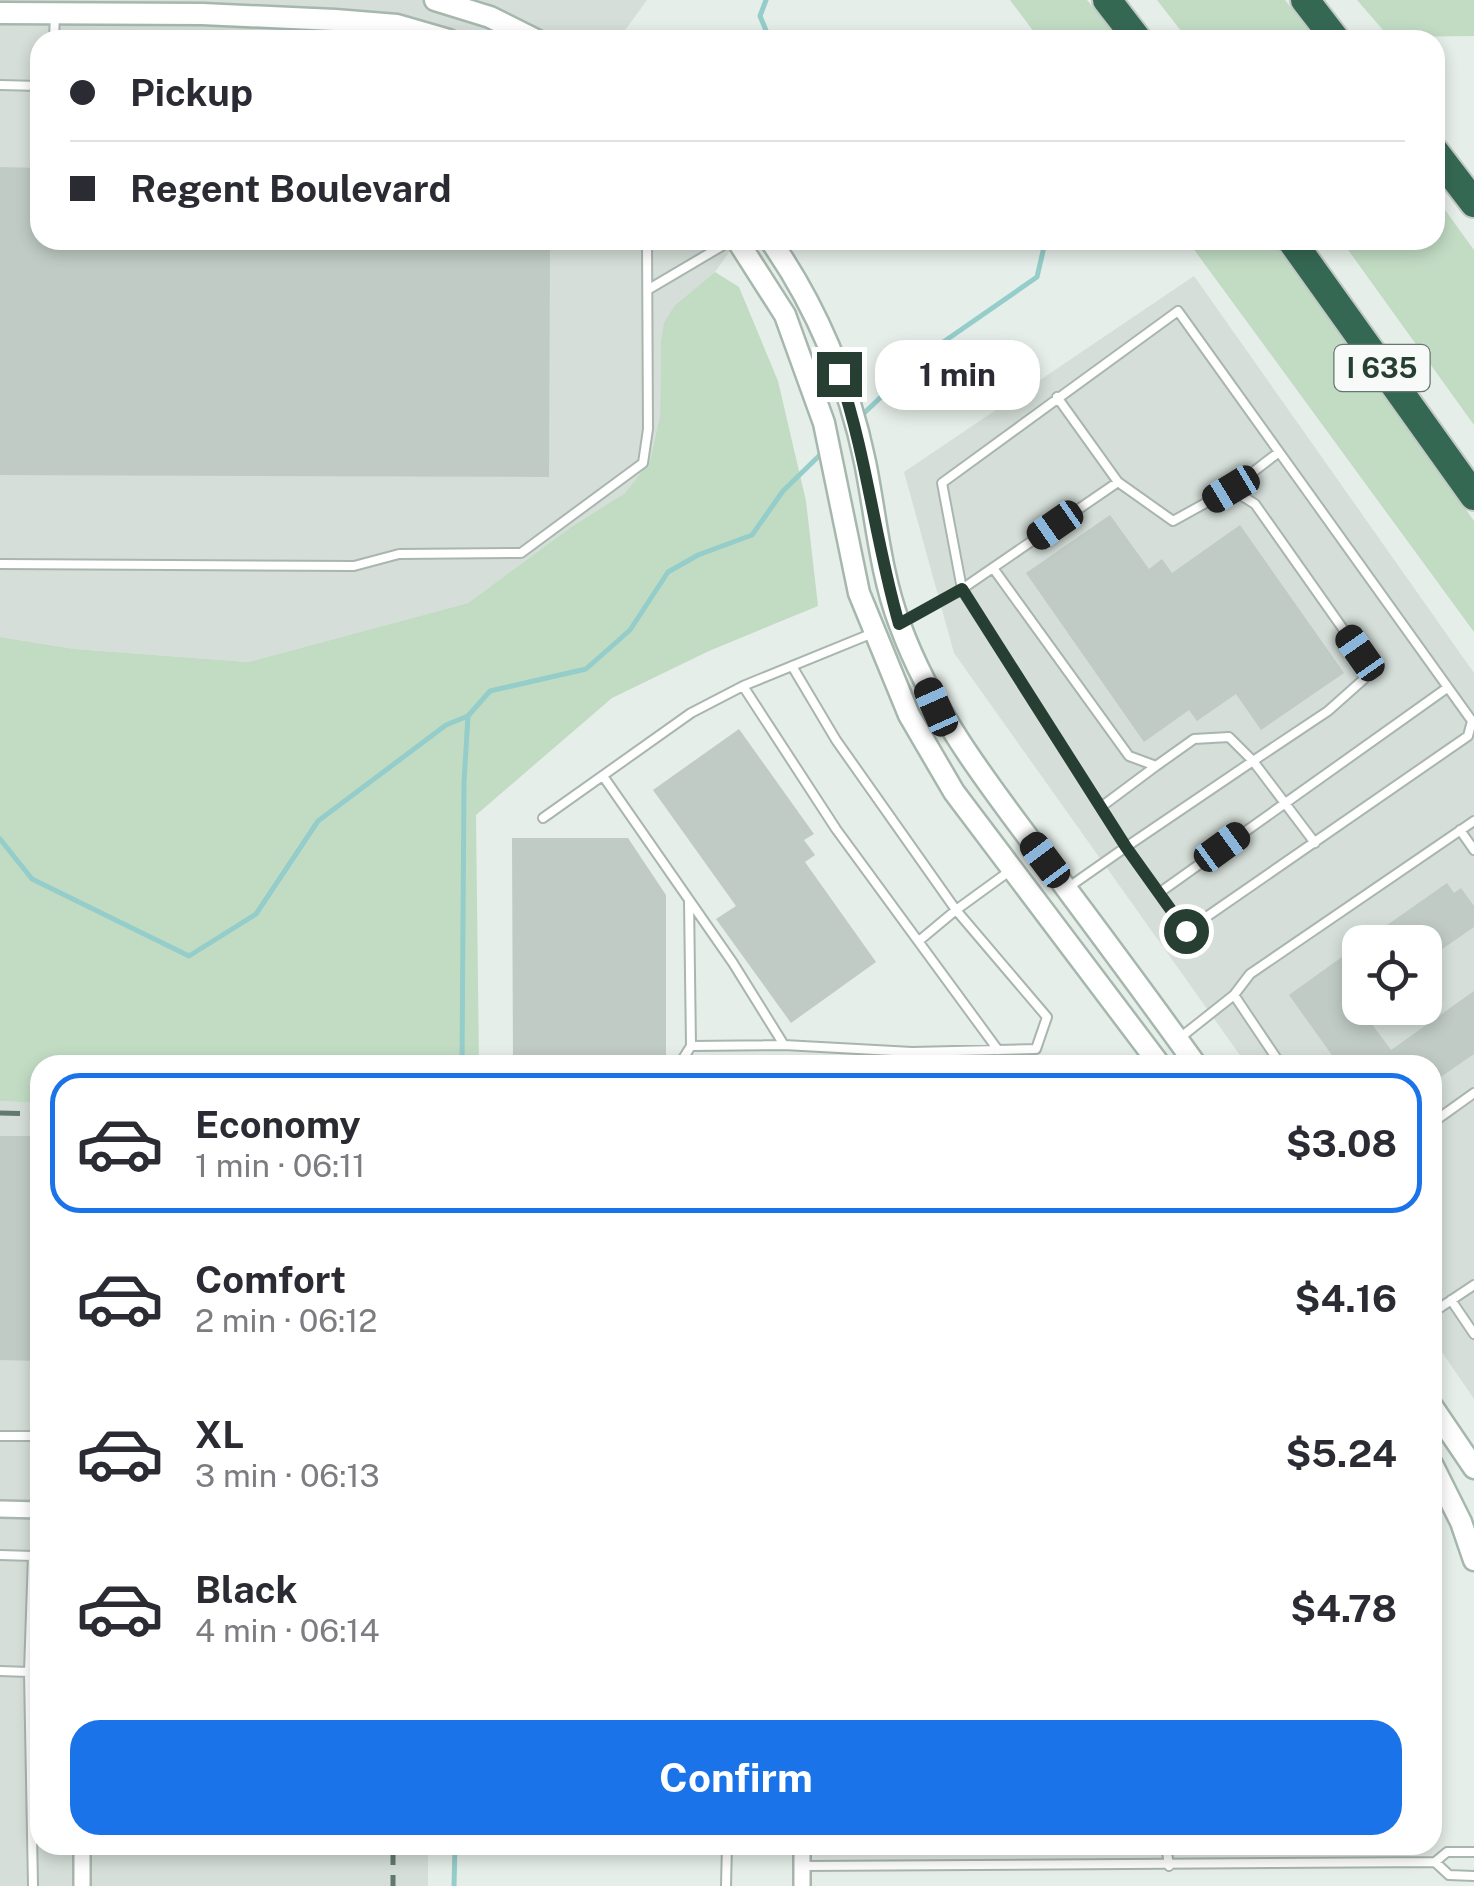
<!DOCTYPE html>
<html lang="en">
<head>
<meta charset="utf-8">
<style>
	:root { --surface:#fff; --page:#f2f2f3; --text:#2b2b33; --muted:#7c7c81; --line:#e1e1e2; --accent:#1a73e8 }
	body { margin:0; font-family:"Public Sans",sans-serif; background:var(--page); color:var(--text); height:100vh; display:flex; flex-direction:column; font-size:38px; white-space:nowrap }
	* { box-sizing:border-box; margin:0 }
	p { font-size:32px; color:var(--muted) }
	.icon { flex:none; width:55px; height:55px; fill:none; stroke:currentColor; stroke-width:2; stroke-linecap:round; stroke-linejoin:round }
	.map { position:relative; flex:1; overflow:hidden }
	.details { position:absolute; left:30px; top:1055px; width:1412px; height:800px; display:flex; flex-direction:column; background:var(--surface); border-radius:30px; box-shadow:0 5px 15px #0003 }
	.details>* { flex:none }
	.top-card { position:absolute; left:30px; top:30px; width:1415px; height:220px; border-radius:30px; box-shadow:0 5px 15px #0003; display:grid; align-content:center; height:220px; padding:0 40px; background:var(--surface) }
	.controls { position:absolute; left:1342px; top:925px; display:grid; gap:20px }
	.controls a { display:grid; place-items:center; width:100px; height:100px; border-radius:20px; background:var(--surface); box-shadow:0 5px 15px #0003; font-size:50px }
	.end { position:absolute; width:45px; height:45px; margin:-22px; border:12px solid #273f33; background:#fff; box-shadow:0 0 0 5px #fff }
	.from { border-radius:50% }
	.bubble { position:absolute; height:70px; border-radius:30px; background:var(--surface); box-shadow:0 5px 15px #0003; font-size:32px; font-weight:700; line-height:70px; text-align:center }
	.car { position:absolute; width:30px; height:60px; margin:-30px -15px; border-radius:12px; box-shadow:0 0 8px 2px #0007; background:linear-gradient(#222 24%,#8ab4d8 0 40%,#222 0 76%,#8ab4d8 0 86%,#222 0) }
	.top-card b { display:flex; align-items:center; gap:35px; height:95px; font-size:38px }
	.top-card b+b { border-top:2px solid var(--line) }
	.top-card i { width:25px; height:25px; background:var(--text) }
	ul { padding:18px 0 0; list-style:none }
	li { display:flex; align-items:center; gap:30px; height:140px; margin:0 20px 15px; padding:0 20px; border:5px solid transparent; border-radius:30px }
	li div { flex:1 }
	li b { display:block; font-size:38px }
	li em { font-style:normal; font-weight:700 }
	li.on { border-color:var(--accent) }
	li>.icon { width:90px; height:90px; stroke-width:1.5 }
	.action { display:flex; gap:20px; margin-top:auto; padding:20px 40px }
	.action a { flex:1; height:115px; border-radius:30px; background:var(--accent); color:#fff; font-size:40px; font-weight:700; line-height:115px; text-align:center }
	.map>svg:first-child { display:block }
</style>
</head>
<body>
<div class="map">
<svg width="1474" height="1886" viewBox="0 0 1474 1886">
	<rect width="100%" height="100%" fill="#e6eee9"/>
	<path fill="#d5ded8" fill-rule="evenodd" d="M0,0H647L618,40H40V240H738L715,272L675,305L661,341L660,416L650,461L625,493L571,527L468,603L248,662L75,649L0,637Z
		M1194,276L1474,673V1399L1433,1339L1432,1065H1247L954,653L904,472ZM1360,942H1425V1008H1360Z
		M0,1101L40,1103V1845H428V1886H0Z"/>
	<path fill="#c2dcc4" d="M1010,0H1087L1121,40H1040Z
		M1157,0H1285L1316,40H1188Z
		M1357,0H1474V36L1389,37Z
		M1435,196L1474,250V425L1341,240H1435Z
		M1187,240H1273L1474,521V632Z
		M715,272L739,287L778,381L806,501L818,606L709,651L612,698L476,815L479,1065H40V1103L0,1101V637L75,649L248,662L468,603L571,527L625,493L650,461L660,416L661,341L664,323L675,305Z"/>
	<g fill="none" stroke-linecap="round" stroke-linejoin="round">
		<path stroke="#95cdca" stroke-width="5" d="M766,0L760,16L770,40
			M860,417L926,354L1037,277L1044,247L1041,240
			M0,839L32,879L189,956L256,914L318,821L446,725L468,716L490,691L586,669L630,630L668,572L698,555L752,535L783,491L823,452
			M462,1065L464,782L468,716
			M454,1886L455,1845"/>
	</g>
	<path fill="#bfcbc4" d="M0,167L40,168V240H550L549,477L0,475Z
		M1110,515L1149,569L1162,559L1172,573L1240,525L1344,673L1261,730L1236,694L1197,721L1189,710L1144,742L1026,573Z
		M739,729L814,834L804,840L815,855L805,862L876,962L791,1023L716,919L736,906L653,790Z
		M512,838H628L666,895V1065H513Z
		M1447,883L1454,893L1461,888L1474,906V927L1425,961V942H1363Z
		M1360,944V1008L1391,1050L1474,991V1054L1432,1083V1065H1339L1289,995Z
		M0,1136H40V1361L0,1360Z"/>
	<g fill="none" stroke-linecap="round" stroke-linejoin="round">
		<defs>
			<path id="lane" d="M54,40L55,13
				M0,85L40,86
				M649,289L732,240
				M1057,397L1118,482L962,589L1126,847L1253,761L1315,843
				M1231,489L1279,452
				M0,564L354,566L399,554L521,553L643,463L648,429L647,240
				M993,568L1129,756L1156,766L1194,739L1229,737L1253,761L1328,711L1364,679L1360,653L1255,504L1231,489L1173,521L1118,482
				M903,622L962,589L942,483L1178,311L1472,721L1468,736L1186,931L1126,847L1066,889
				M792,666L836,740L956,910L920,940
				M743,686L836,829L998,1050
				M603,776L733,963L784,1045L912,1052L1036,1049L1047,1017L956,910L1011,870
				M1101,807L1156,766
				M543,818L691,713L743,686L873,633
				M1460,830L1474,850
				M1159,893L1447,688
				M689,900L691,1046L784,1045
				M1234,995L1281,1065
				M1181,1037L1234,995L1250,974L1474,821
				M679,1065L691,1046
				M1432,1123L1474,1093
				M1451,1300L1474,1334
				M1432,1313L1474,1285
				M0,1436H40
				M0,1555L33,1556L29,1672H40
				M0,1671L29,1672L33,1886
				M1166,1845L1169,1866
				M1435,1862L1449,1875L1474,1876
				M802,1866L1435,1862L1447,1852H1474
				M726,1886L727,1845"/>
			<path id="street" d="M0,1509L40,1510
				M82,1886V1845
				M802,1886V1845"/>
			<path id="secondary" d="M435,0L490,17L536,40
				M0,13L202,14L335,20L397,25L449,40
				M737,240L785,315L824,423L859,593L909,715L954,792L1160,1065
				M770,240C816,305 849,384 865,462C876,516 880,573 900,625C932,712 988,784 1043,857C1094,926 1146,995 1196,1065
				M1432,1406L1474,1468
				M1432,1464L1461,1522L1474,1560"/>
			<path id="highway" d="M1107,0L1138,40
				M1305,0L1336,40
				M1435,152L1474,203
				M1291,240L1474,496"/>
		</defs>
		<use href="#lane" stroke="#a9b6af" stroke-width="12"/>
		<use href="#street" stroke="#a9b6af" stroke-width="20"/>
		<use href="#secondary" stroke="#a6b8ae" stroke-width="25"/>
		<use href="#highway" stroke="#c3c9c6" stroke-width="32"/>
		<use href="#lane" stroke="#fff" stroke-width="8"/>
		<use href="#street" stroke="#fff" stroke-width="15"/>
		<use href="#secondary" stroke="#fff" stroke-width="20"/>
		<use href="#highway" stroke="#356853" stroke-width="28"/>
		<path stroke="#627a6e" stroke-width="5" stroke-dasharray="20 10" stroke-linecap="butt" d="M0,1113L40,1114
			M393,1845V1886"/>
	</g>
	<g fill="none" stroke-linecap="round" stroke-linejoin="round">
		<path stroke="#273f33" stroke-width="12" d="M839,374C867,456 875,541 899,624L962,589L1126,847L1186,931"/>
	</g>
	<g text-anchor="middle" stroke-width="8" stroke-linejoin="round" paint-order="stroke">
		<rect fill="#f7faf8" stroke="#65776e" stroke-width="2.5" x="1334.5" y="345" width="95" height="46" rx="8"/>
		<g font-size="28" font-weight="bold" fill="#273f33">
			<text x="1382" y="378">I 635</text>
		</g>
	</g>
</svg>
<div class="controls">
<a><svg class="icon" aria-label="locate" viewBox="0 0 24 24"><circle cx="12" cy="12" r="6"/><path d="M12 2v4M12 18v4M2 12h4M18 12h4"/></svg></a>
</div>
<i class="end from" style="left:1186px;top:931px"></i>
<i class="end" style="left:839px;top:374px"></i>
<div class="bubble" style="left:875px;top:340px;width:165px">1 min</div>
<i class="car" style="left:1231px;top:489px;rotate:239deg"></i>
<i class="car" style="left:1055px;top:525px;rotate:235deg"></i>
<i class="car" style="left:1360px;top:653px;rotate:325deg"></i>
<i class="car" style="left:936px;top:707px;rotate:336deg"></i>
<i class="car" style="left:1222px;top:847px;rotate:54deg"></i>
<i class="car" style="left:1045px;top:860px;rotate:323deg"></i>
<div class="top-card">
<b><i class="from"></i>Pickup</b>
<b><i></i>Regent Boulevard</b>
</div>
<section class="details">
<ul>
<li class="on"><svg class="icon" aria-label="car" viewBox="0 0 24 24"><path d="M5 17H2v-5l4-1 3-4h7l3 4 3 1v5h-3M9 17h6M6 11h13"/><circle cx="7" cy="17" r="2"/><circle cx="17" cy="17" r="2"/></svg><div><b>Economy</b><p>1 min · 06:11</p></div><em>$3.08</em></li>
<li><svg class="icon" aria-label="car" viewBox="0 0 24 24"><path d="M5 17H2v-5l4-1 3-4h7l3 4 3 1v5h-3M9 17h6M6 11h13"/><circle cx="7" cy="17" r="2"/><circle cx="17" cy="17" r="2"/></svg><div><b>Comfort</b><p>2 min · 06:12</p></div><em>$4.16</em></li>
<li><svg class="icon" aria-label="car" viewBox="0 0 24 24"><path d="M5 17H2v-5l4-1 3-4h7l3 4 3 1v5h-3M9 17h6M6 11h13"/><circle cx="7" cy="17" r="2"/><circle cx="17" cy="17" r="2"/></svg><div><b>XL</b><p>3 min · 06:13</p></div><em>$5.24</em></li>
<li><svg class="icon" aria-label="car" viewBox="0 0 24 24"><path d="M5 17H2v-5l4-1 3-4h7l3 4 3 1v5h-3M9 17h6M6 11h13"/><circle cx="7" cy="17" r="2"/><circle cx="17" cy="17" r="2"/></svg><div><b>Black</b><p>4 min · 06:14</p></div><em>$4.78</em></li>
</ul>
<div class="action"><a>Confirm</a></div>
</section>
</div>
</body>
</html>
